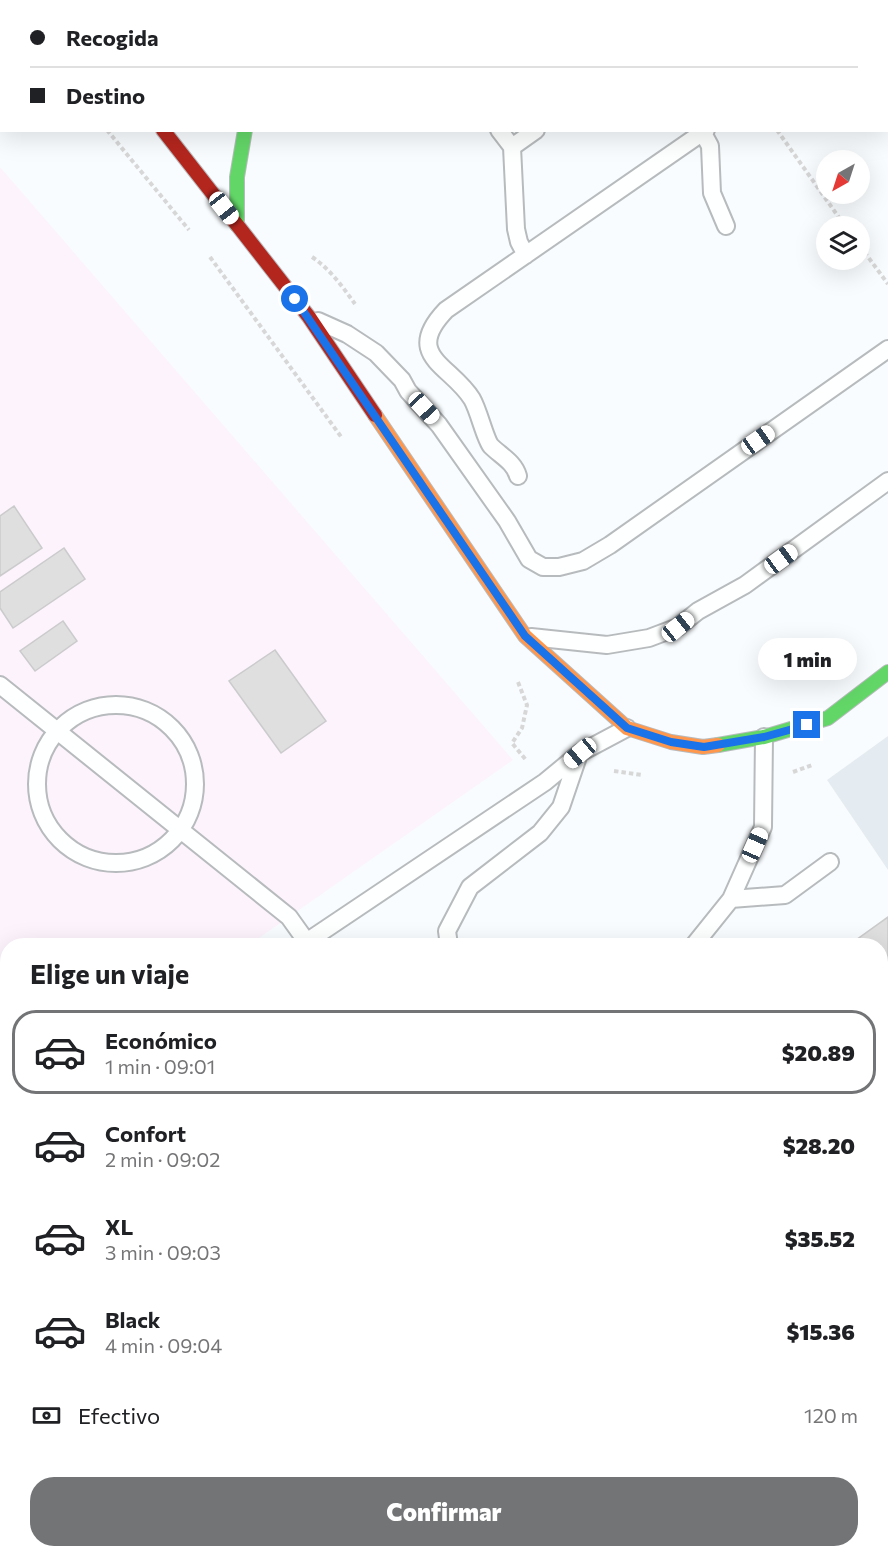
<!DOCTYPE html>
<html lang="es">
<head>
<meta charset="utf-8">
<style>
	:root { --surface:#fff; --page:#f2f2f2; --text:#202124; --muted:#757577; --line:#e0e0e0; --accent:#727476 }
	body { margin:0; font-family:Commissioner,sans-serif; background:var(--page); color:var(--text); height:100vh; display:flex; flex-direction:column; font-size:22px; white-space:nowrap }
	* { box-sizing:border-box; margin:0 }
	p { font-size:20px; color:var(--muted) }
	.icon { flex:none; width:33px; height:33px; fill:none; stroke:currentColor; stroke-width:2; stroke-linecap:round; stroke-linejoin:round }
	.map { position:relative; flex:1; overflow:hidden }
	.details { position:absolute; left:0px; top:938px; width:888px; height:620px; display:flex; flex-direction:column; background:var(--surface); border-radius:24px 24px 0 0; box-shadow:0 6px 24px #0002 }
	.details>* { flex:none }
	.top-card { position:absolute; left:0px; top:0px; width:888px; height:132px; box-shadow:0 6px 24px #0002; display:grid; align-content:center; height:132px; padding:0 30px; background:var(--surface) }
	.needle { width:39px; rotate:219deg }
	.controls { position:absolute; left:816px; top:150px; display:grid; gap:12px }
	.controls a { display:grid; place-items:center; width:54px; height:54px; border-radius:50%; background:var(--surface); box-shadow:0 6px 24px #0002; font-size:30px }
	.end { position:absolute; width:27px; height:27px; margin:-14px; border:8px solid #1a73e8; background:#fff; box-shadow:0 0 0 3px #fff }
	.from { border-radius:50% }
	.bubble { position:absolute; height:42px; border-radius:21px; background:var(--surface); box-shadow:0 6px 24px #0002; font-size:20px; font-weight:800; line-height:42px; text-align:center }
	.car { position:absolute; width:18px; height:36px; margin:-18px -9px; border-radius:8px; box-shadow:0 0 4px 2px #0007; background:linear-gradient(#fff 24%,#345 0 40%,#fff 0 76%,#345 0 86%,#fff 0) }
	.top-card b { display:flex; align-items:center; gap:21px; height:57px; font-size:22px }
	.top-card b+b { border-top:2px solid var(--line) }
	.top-card i { width:15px; height:15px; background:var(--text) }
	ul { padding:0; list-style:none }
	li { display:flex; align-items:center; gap:18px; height:84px; margin:0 12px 9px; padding:0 18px; border:3px solid transparent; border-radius:24px }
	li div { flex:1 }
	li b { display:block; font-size:22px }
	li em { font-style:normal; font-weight:800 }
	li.active { border-color:var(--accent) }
	li>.icon { width:54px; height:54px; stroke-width:1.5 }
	h2 { padding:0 30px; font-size:27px; line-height:72px }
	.pay { display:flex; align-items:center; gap:15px; height:66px; padding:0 30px; font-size:22px }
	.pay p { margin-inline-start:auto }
	.cta { display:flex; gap:12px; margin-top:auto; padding:12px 30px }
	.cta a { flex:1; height:69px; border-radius:24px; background:var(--accent); color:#fff; font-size:24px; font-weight:800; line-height:69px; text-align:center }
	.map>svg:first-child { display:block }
</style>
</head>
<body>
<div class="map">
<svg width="888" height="1556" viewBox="0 0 888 1556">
	<rect width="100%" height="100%" fill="#f9fcfe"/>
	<path fill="#fcf3fc" d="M0,167L513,760L249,945H8V1114L0,1120Z"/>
	<path fill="#e5ecf1" d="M888,736V870L827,780Z
		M888,917V1556H81L76,1550H880V945H849Z
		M7,1415V1457L0,1447V1421Z"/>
	<path fill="#dfdfe0" stroke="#cbcbcc" stroke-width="1.5" d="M14,506L42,548L0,576V516Z
		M64,548L85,579L13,628L0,608V592Z
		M63,621L77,641L35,671L20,651Z
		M275,650L326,721L281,753L229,681Z
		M888,917V1043L880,1048V945H849Z
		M8,1214V1290L0,1295V1220Z"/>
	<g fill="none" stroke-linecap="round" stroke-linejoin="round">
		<defs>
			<path id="lane" d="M523,2L525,0
				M710,2L712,0
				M886,5L888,4
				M499,130L512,147L516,229L519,242L526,255
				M703,133L710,146L712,193L726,226
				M512,147L536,130
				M318,321L347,334L376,353L402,380L408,391L439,425L507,521L529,559L543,567H559L583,561L610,545L888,349
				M518,476C514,462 501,456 491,446C485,439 479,411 472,399C451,365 402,356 446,310L706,130
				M531,637L607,645L649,638L678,627L698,611L745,585L888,481
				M0,685L289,917L309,945
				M37 784a79 79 0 1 1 158 0a79 79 0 1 1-158 0Z
				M731,899L785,895L830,862
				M302,945L545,782L580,753L627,728
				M449,945L447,931L470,887L540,833L561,807L579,754
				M694,945L731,899L763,827L764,737
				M0,1153L8,1147
				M880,1244L888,1242"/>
			<path id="fast" d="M116,0L118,2
				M374,2L376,0
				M237,225V177L245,130
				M718,745L764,737L828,718L888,672"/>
			<path id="slow" d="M49,0L50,2
				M375,415L525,636L627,728L671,742L703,747L718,745"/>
			<path id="jam" d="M163,130L309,317L375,415"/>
		</defs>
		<use href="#lane" stroke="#b8bbbd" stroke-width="20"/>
		<use href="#fast" stroke="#b8bbbd" stroke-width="16"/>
		<use href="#slow" stroke="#b8bbbd" stroke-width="16"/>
		<use href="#jam" stroke="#b8bbbd" stroke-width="16"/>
		<path stroke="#d7d7d8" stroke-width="4" stroke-dasharray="4.5 3" stroke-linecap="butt" d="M0,0L2,2
			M107,130L189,230
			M777,130L845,226
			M860,246L888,284
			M210,257L342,438
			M312,257C331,270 342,286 355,304
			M518,682L527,705L522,728L512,743L526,760
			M614,771L642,775
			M793,772L812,765"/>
		<use href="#lane" stroke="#feffff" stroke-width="16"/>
		<use href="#fast" stroke="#63d668" stroke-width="14"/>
		<use href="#slow" stroke="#ff974d" stroke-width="14"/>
		<use href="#jam" stroke="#b3261e" stroke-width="14"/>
	</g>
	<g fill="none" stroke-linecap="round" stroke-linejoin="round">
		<path stroke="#1a73e8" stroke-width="8" d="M295,299L525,636L627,728L671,742L704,747L764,737L807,725"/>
	</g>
</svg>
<div class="controls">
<a><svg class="needle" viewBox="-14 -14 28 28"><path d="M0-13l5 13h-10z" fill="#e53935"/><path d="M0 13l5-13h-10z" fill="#757577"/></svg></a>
<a><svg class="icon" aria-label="layers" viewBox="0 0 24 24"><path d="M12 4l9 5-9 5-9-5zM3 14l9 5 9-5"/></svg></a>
</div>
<i class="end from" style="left:295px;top:299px"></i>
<i class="end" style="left:807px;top:725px"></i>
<div class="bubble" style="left:758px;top:638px;width:99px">1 min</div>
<i class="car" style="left:224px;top:208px;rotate:142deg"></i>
<i class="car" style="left:424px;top:408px;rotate:137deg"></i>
<i class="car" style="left:758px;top:440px;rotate:55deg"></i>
<i class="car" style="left:781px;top:559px;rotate:54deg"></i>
<i class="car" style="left:678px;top:627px;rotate:51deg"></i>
<i class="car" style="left:580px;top:753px;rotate:230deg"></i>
<i class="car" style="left:755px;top:845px;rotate:24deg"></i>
<div class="top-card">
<b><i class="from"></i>Recogida</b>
<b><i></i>Destino</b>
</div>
<section class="details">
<h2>Elige un viaje</h2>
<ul>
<li class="active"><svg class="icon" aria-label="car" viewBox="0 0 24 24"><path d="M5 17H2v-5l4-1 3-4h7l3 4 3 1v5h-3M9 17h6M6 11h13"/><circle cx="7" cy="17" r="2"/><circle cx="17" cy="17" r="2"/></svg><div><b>Económico</b><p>1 min · 09:01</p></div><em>$20.89</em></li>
<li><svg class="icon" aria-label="car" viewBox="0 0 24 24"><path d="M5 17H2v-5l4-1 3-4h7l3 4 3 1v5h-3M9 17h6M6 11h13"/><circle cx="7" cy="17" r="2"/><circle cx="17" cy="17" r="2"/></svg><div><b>Confort</b><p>2 min · 09:02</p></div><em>$28.20</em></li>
<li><svg class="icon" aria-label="car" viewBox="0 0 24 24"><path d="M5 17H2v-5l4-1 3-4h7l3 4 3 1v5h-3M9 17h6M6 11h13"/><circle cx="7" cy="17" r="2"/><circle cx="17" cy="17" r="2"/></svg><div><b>XL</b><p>3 min · 09:03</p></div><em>$35.52</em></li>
<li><svg class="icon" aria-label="car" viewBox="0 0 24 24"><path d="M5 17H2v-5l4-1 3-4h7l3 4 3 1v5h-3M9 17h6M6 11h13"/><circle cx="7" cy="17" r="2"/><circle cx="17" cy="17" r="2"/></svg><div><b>Black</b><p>4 min · 09:04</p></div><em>$15.36</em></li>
</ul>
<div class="pay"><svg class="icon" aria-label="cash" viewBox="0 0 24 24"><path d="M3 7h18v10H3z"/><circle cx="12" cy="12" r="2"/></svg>Efectivo<p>120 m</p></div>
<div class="cta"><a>Confirmar</a></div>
</section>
</div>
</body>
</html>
